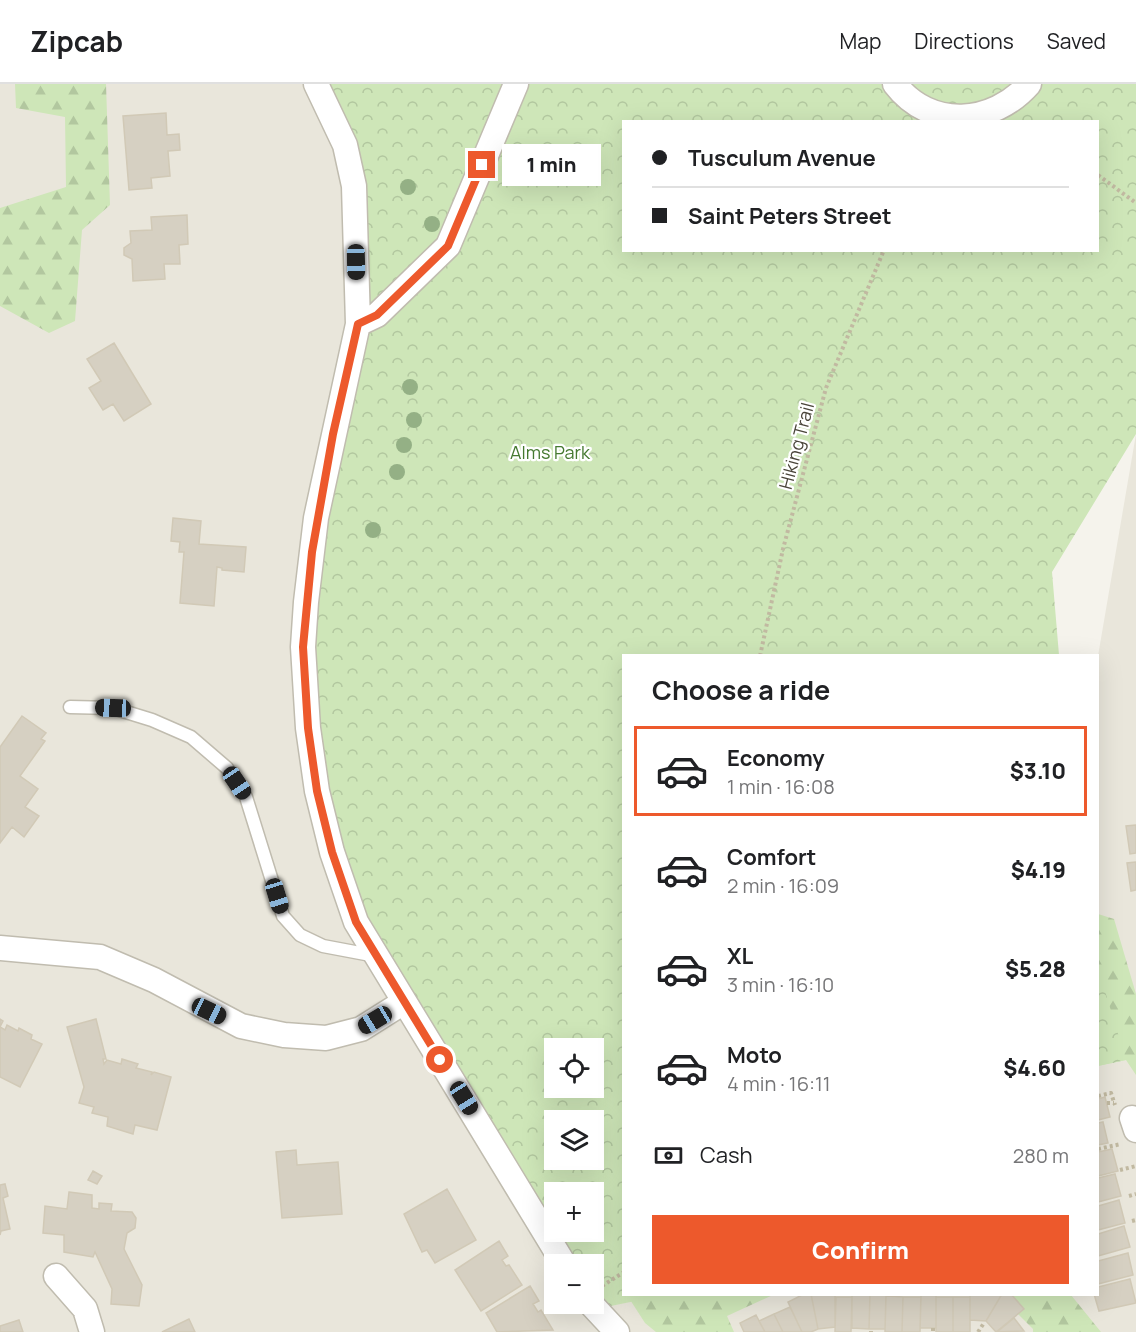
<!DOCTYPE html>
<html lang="en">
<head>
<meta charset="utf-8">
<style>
	:root { --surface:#fff; --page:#f2f2f2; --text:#202124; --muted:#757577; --line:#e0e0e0; --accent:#ed592c }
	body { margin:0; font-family:Manrope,sans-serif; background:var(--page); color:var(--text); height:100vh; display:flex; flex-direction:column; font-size:22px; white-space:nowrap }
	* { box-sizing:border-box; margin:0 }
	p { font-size:20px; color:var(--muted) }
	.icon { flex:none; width:33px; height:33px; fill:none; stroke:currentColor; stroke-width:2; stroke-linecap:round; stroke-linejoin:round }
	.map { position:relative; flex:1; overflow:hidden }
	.side { position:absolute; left:622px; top:570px; width:477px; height:642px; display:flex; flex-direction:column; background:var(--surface); border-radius:0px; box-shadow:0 6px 24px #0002 }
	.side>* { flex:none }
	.banner { position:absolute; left:622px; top:36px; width:477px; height:132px; border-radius:0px; box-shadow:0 6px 24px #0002; display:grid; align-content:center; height:132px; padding:0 30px; background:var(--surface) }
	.controls { position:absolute; left:544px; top:954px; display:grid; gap:12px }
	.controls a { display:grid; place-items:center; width:60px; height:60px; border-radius:0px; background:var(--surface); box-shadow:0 6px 24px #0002; font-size:30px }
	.end { position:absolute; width:27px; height:27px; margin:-14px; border:8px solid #ed592c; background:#fff; box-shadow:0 0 0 3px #fff }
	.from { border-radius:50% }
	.bubble { position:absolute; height:42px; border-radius:0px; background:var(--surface); box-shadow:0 6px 24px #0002; font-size:20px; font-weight:800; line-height:42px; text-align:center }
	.car { position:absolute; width:18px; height:36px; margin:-18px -9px; border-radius:8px; box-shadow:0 0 4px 2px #0007; background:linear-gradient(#222 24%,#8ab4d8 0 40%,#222 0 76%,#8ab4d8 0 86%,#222 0) }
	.banner b { display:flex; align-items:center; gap:21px; height:57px; font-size:22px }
	.banner b+b { border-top:2px solid var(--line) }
	.banner i { width:15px; height:15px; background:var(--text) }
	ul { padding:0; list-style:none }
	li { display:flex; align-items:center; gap:18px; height:90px; margin:0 12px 9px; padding:0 18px; border:3px solid transparent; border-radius:0px }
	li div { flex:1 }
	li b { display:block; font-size:22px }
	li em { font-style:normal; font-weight:800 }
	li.selected { border-color:var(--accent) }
	li>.icon { width:54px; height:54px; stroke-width:1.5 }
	h2 { padding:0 30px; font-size:27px; line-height:72px }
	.pay { display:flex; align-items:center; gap:15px; height:66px; padding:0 30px; font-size:22px }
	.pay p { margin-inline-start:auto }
	.button { display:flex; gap:12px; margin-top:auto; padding:12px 30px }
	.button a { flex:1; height:69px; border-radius:0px; background:var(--accent); color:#fff; font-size:24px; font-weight:800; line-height:69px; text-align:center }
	header { display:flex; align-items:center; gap:36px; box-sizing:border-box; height:84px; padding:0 30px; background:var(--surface); border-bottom:2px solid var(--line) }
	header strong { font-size:28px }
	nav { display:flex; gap:33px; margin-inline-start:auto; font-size:21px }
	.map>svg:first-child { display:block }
</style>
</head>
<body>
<header>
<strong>Zipcab</strong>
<nav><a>Map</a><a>Directions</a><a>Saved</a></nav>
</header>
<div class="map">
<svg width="1136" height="1248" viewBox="0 0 1136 1248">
	<defs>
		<pattern id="forest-firs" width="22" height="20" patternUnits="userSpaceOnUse" patternTransform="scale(1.5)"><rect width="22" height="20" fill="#cee6b8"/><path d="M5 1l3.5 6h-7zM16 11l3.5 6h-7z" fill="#b2c79f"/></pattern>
		<pattern id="park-crowns" width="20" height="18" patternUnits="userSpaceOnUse" patternTransform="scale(1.5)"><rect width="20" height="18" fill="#cee6b8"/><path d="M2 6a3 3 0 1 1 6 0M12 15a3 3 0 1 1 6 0" fill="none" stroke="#b2c79f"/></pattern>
	</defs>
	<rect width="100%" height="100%" fill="#f5f3ec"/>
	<path fill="#e9e6db" d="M0,0H316L345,61L555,1180V1220H591L686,1210H1098V982L1126,976L1098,884V572L1136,350V1248H0Z"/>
	<path fill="url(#forest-firs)" d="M15,0H106L110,121L82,146L75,237L49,249L0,222V124L66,103L65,33L16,24Z
		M1098,830L1114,835L1136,910V991L1126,976L1098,982Z
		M627,1211H773L727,1232L734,1248H656L645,1239Z
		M999,1211H1071L1101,1248H1033V1245Z"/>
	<path fill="url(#park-crowns)" fill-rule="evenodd" d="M316,0H1136V350L1052,488L1059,571L624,572V1210L686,1211L650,1214L596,1225L594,1180H564L356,838L332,768L303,563L358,239L354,102ZM624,38H1098V166H624ZM555,964H594V1004H555ZM555,1036H594V1076H555ZM555,1108H594V1148H555Z
		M1098,884L1126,976L1098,982Z"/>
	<path fill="#d6d0c2" stroke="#d1c9b6" stroke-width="1.5" d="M166,29L167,51L179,50L180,66L168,67L170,92L151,94L152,104L129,106L123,32Z
		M187,131L188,160L179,161L180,180H164L165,195L133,197L132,175L124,171V164L131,159L130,147L152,146L151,133Z
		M114,259L151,320L124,337L113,320L103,326L89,304L101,297L87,275Z
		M173,434L201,437L199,460L246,463L244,488L222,486V484L217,483L214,522L180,519L184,468H179L180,458L171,457Z
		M22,632L46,649L41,655L45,657L20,692L38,705L25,723L39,732L24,753L12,743L0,759V663Z
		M1136,741V769L1130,770L1126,742Z
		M1136,778V806L1131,807L1127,779Z
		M0,935L3,937L0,943L5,946L7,941L18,947L19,944L32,951L31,955L42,960L20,1003L0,993Z
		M96,935L106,975H103L104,980L107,976L121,980L122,975L138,980L136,984L152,988L151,991L154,988L171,993L157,1046L135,1041L133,1050L107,1042L108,1033L92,1029L94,1023L79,1019L84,1003L67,943Z
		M1105,1013L1110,1033L1098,1036V1015Z
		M1103,1038L1108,1059L1098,1061V1039Z
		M1112,1065L1118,1087L1098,1092V1068Z
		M296,1066L297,1081L338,1078L342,1130L282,1134L276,1068Z
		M93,1087L102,1092L97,1100L88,1096Z
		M1115,1090L1121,1112L1098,1118V1094Z
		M5,1100L8,1112L3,1114L10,1145L1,1147L0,1151V1101Z
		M447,1105L476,1156L435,1179L427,1166L422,1168L404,1130Z
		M69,1108L92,1111V1124L99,1125V1119L112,1120L111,1127L132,1128L136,1134L135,1144L127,1149L124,1165L142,1201L139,1222L111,1220L112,1205L95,1168L93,1173L64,1168V1151L43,1149L45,1122L67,1125Z
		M1119,1116L1125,1139L1098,1146V1122Z
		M1124,1142L1130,1163L1098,1172V1150Z
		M499,1157L508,1172L502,1176L506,1182L509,1181L522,1201L481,1227L455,1186Z
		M1128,1169L1133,1191L1098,1200V1177Z
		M1130,1195L1136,1219L1099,1227L1094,1210H1098V1203Z
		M530,1202L539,1217L533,1220L538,1228L541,1226L553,1246L497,1248L486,1229Z
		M804,1210H811L818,1245L811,1248H802L788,1218Z
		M811,1210H835V1243L818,1245Z
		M852,1210H870L869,1245L852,1244Z
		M870,1210H886L885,1245H869Z
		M921,1210H936V1244H920Z
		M970,1210H1002L986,1237L970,1236Z
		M1002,1210H1011L1024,1225L996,1248L986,1237Z
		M886,1212L903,1213L902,1248H885Z
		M836,1213H852L851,1248H835Z
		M903,1213H921L920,1248H902Z
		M936,1213H953V1248H936Z
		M953,1213H970V1248H953Z
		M790,1223L802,1248H783L774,1230Z
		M774,1230L783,1248H765L759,1237Z
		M756,1231L765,1248H744L740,1239Z
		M1014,1234L1024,1247L997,1248Z
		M189,1235L195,1248H162Z
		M19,1236L23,1248H0V1242Z"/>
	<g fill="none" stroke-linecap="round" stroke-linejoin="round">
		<defs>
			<path id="service" d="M70,623L113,624L152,636L191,653L227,684L246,713L283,832L300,851L323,862L376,872"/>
			<path id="minor" d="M316,0L345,61L354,102L358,240L316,434L306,518L303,563L308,644L317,707L332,768L356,838L564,1180
				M895,0C930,46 993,41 1029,0
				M358,240L377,231L448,162L516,0
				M0,864L100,873L154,896L241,942L284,951L326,954L361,945L404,918
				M1132,1034L1136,1046
				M56,1192L85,1225L92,1248
				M591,1220L617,1248"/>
		</defs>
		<use href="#service" stroke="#c0bcaf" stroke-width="15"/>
		<use href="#minor" stroke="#c0bcaf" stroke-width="27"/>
		<path stroke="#c1b9a1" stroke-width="4" stroke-dasharray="3 3" stroke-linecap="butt" d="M1098,91L1136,119
			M760,572L783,465L826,304L884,166
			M1098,1012L1111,1009L1115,1021
			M1107,1019H1114
			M1098,1065L1121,1060
			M1120,1086L1136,1082
			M1129,1112L1136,1110
			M1132,1137L1136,1136
			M602,1202L624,1188
			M933,1244V1248
			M871,1247V1248
			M978,1248L984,1239"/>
		<use href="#service" stroke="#fff" stroke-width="12"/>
		<use href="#minor" stroke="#fff" stroke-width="24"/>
	</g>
	<g fill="#94b085">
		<circle cx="408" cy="103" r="8"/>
		<circle cx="432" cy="140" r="8"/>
		<circle cx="410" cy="303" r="8"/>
		<circle cx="414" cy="336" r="8"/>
		<circle cx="404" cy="361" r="8"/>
		<circle cx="397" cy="388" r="8"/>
		<circle cx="373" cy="446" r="8"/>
	</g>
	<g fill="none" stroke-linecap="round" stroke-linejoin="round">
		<path stroke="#ed592c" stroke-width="8" d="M440,976L356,838L332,768L317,707L308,644L303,563L312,468L333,350L358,240L377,231L448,162L482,81"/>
	</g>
	<g text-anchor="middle" stroke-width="4.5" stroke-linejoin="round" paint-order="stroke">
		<g font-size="18" fill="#4a453a" stroke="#fff">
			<text transform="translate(797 362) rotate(-75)" y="6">Hiking Trail</text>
		</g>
		<g font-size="18" fill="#457930" stroke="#fff">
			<text x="550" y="375">Alms Park</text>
		</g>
	</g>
</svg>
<div class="controls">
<a><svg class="icon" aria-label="locate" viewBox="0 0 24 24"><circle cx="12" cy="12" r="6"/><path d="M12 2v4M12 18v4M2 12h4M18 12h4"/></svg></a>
<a><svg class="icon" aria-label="layers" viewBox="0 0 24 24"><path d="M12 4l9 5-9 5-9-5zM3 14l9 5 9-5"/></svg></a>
<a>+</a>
<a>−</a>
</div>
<i class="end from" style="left:440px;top:976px"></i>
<i class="end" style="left:482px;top:81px"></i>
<div class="bubble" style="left:502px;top:60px;width:99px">1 min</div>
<i class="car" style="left:356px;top:178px;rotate:179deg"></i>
<i class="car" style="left:113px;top:624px;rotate:272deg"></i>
<i class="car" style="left:237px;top:699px;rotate:146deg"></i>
<i class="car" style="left:277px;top:812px;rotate:163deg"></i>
<i class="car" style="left:209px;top:927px;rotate:115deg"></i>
<i class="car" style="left:375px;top:936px;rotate:239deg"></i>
<i class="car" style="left:464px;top:1014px;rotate:148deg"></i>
<div class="banner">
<b><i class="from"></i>Tusculum Avenue</b>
<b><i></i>Saint Peters Street</b>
</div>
<section class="side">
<h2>Choose a ride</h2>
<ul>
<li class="selected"><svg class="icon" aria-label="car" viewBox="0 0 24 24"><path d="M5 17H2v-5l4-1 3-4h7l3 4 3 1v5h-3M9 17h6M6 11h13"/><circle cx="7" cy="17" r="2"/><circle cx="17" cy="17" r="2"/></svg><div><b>Economy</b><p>1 min · 16:08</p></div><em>$3.10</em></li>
<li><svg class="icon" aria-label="car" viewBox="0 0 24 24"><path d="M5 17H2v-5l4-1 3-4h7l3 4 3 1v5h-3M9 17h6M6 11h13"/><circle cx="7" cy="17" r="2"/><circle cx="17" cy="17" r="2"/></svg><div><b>Comfort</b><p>2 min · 16:09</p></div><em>$4.19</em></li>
<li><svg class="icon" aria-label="car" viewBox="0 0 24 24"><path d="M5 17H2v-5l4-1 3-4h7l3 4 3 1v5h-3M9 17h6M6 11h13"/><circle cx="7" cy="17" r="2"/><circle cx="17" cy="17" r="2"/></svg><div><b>XL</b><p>3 min · 16:10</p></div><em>$5.28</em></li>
<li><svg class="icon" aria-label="car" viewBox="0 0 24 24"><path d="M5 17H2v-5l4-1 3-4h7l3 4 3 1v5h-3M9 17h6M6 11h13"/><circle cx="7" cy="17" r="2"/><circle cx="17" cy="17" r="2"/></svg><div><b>Moto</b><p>4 min · 16:11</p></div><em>$4.60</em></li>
</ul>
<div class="pay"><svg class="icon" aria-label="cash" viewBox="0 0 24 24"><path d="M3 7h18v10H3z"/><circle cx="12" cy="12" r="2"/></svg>Cash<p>280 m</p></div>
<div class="button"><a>Confirm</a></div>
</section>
</div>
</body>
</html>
